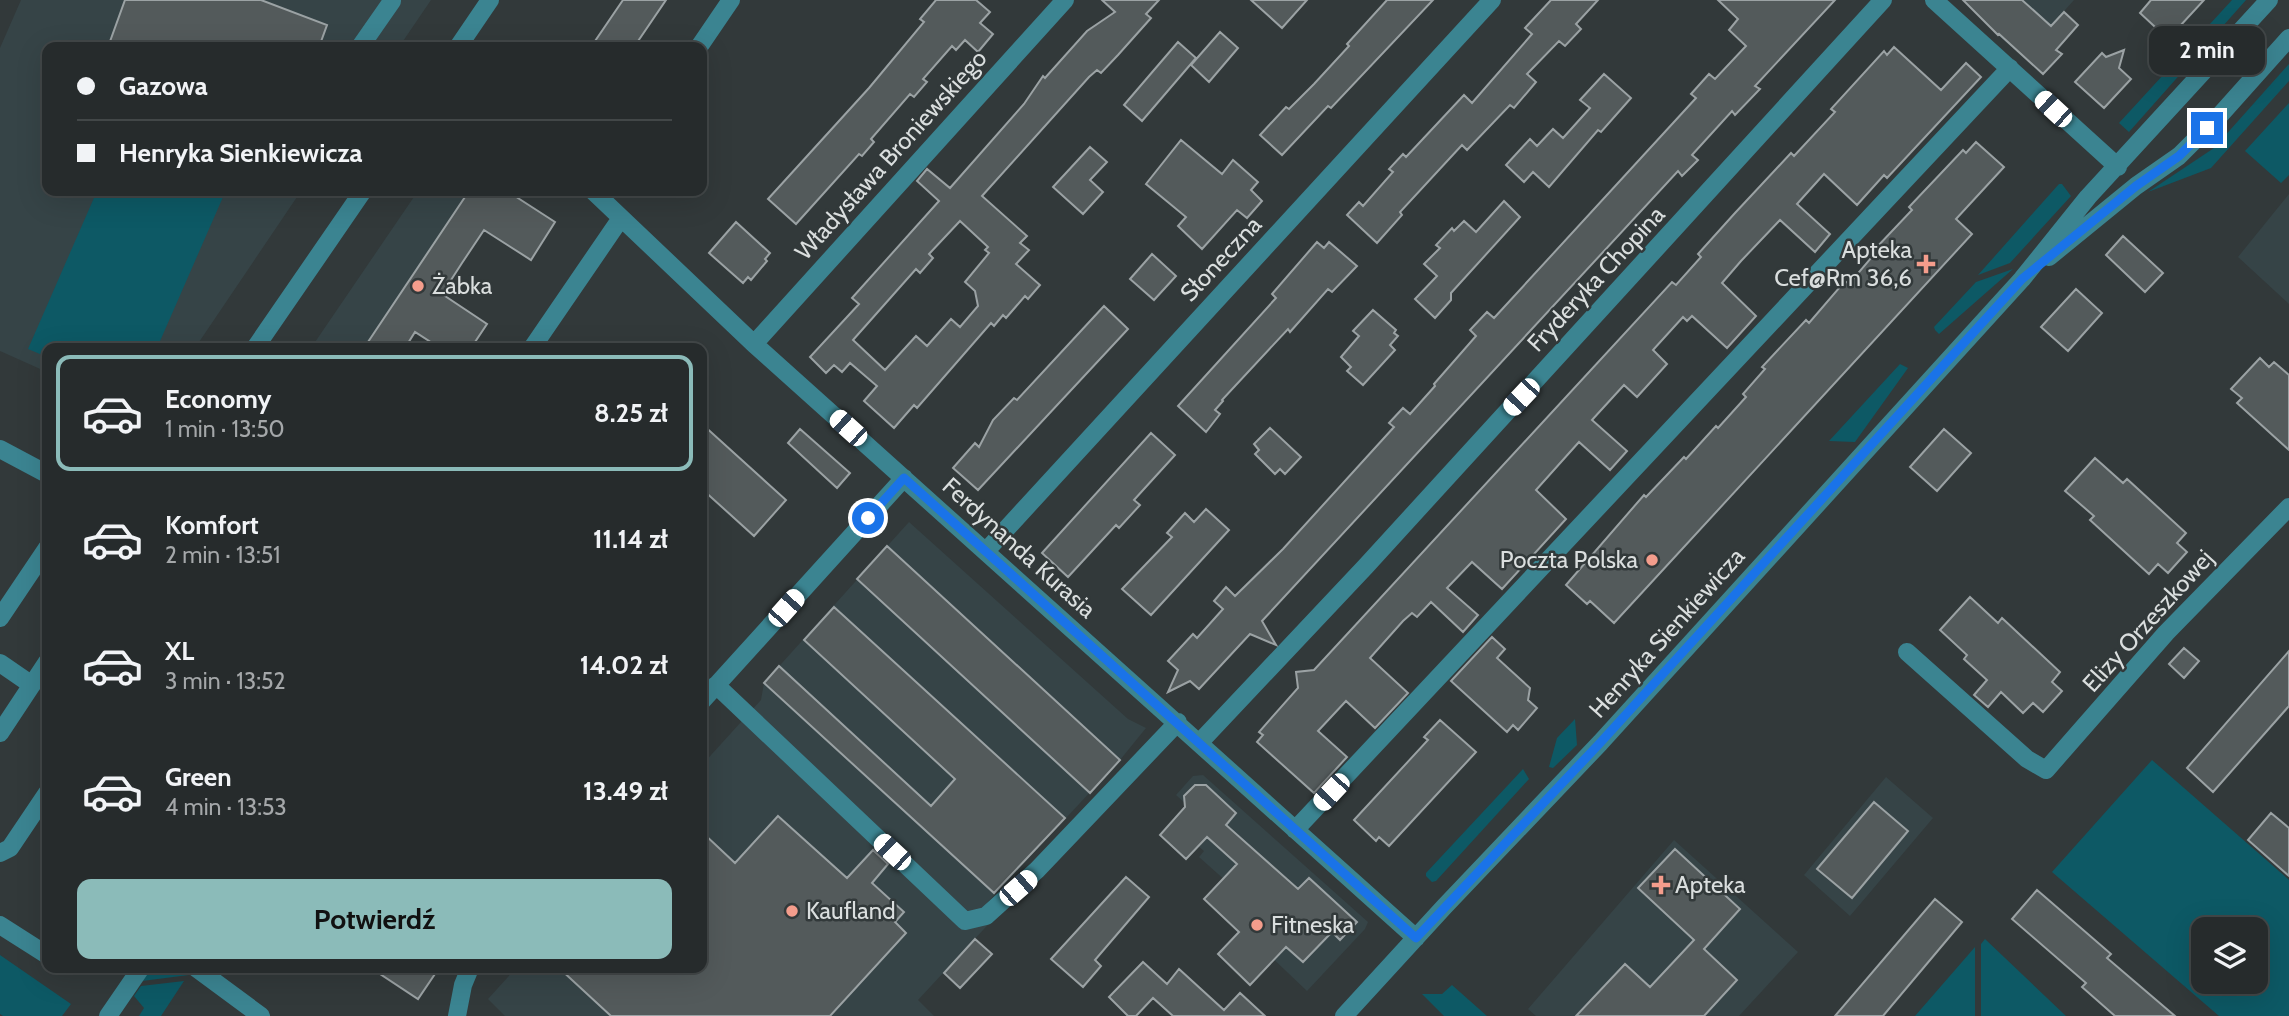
<!DOCTYPE html>
<html lang="pl">
<head>
<meta charset="utf-8">
<style>
	:root { --surface:#262b2c; --page:#2e3334; --text:#f1f3f6; --muted:#a4a7a9; --line:#424748; --accent:#8bbbb9 }
	body { margin:0; font-family:Cabin,sans-serif; background:var(--page); color:var(--text); height:100vh; display:flex; flex-direction:column; font-size:26px; white-space:nowrap }
	* { box-sizing:border-box; margin:0 }
	p { font-size:23px; color:var(--muted) }
	.icon { flex:none; width:38px; height:38px; fill:none; stroke:currentColor; stroke-width:2; stroke-linecap:round; stroke-linejoin:round }
	.map { position:relative; flex:1; overflow:hidden }
	.drawer { position:absolute; left:42px; top:343px; width:665px; height:630px; display:flex; flex-direction:column; background:var(--surface); border-radius:14px; box-shadow:0 7px 28px #0002,0 0 0 2px var(--line) }
	.drawer>* { flex:none }
	.hud { position:absolute; left:42px; top:42px; width:665px; height:154px; border-radius:14px; box-shadow:0 7px 28px #0002,0 0 0 2px var(--line); display:grid; align-content:center; height:154px; padding:0 35px; background:var(--surface) }
	.controls { position:absolute; left:2191px; top:917px; display:grid; gap:14px }
	.controls a { display:grid; place-items:center; width:77px; height:77px; border-radius:14px; background:var(--surface); box-shadow:0 7px 28px #0002,0 0 0 2px var(--line); font-size:35px }
	.end { position:absolute; width:32px; height:32px; margin:-16px; border:9px solid #1a73e8; background:#fff; box-shadow:0 0 0 4px #fff }
	.from { border-radius:50% }
	.bubble { position:absolute; height:49px; border-radius:14px; background:var(--surface); box-shadow:0 7px 28px #0002,0 0 0 2px var(--line); font-size:23px; font-weight:700; line-height:49px; text-align:center }
	.car { position:absolute; width:21px; height:42px; margin:-21px -10px; border-radius:9px; box-shadow:0 0 5px 2px #0007; background:linear-gradient(#fff 24%,#345 0 40%,#fff 0 76%,#345 0 86%,#fff 0) }
	.hud b { display:flex; align-items:center; gap:24px; height:66px; font-size:26px }
	.hud b+b { border-top:2px solid var(--line) }
	.hud i { width:18px; height:18px; background:var(--text) }
	ul { padding:12px 0 0; list-style:none }
	li { display:flex; align-items:center; gap:21px; height:116px; margin:0 14px 10px; padding:0 21px; border:4px solid transparent; border-radius:14px }
	li div { flex:1 }
	li b { display:block; font-size:26px }
	li em { font-style:normal; font-weight:700 }
	li.on { border-color:var(--accent) }
	li>.icon { width:63px; height:63px; stroke-width:1.5 }
	.cta { display:flex; gap:14px; margin-top:auto; padding:14px 35px }
	.cta a { flex:1; height:80px; border-radius:14px; background:var(--accent); color:#111; font-size:28px; font-weight:700; line-height:80px; text-align:center }
	.map>svg:first-child { display:block }
</style>
</head>
<body>
<div class="map">
<svg width="2289" height="1016" viewBox="0 0 2289 1016">
	<rect width="100%" height="100%" fill="#32393a"/>
	<path fill="#364447" d="M21,0H431L399,47H47V191H301L195,348H47V372L0,351V48Z
		M1966,0H2074L2023,57L1998,35L1965,2Z
		M418,191H496L474,223L484,230L442,294L407,326L415,332L405,348H311Z
		M2289,194V304L2238,257Z
		M909,522L1128,719L1146,728L1120,760L986,904L997,915L918,1000L934,1016H505L488,999L516,968H702V765L761,700L764,683Z
		M1203,775L1368,922L1365,929L1307,991L1267,953L1245,898L1199,857L1204,851L1198,846L1213,829L1176,795L1193,776Z
		M1886,777L1933,818L1850,916L1804,875Z
		M1674,840L1798,952L1739,1016H1536L1528,1009Z"/>
	<path fill="#0d5965" fill-rule="evenodd" d="M2232,0H2246L2129,132L2119,123Z
		M2289,64V81L2211,168L2148,192L2214,148Z
		M2289,103V175L2281,183L2245,151Z
		M2059,184H2062L2071,196L2010,263L1978,275Z
		M97,191H209L223,197L157,348H47V357L28,349Z
		M2013,269L1939,334L1935,330L1934,327L1976,282Z
		M1900,364L1908,368L1855,442L1829,441Z
		M1575,719L1577,745L1553,768L1549,767L1557,738Z
		M2152,760L2289,880V1016H2219L2052,872ZM2203,929H2256V982H2203Z
		M1523,769L1529,779L1436,881L1432,882L1426,876V873Z
		M1985,939L2066,1016H1981V944Z
		M1975,947V1016H1915Z
		M0,955L71,1004L62,1016H3L0,1014Z
		M151,968H179L189,975L142,981Z
		M184,981L161,1016H139L144,1008L134,996L141,986Z
		M1452,985L1487,1016H1444L1422,994H1442Z"/>
	<path fill="#535a5b" stroke="#9ba2a4" stroke-width="2" fill-rule="evenodd" d="M125,0H261L327,25L319,47H108Z
		M623,0H666L634,47H591Z
		M936,0H976L990,12L980,23L993,34L978,52L965,40L956,50L952,46L923,79L927,82L914,97L910,94L871,139L874,142L862,156L859,154L796,224L768,199L869,88L924,22L920,19Z
		M1102,0H1159L1146,14L1151,18L1118,55L1101,73L1097,70L1089,77L982,196L1027,236L1020,243L1029,250L1016,264L1040,285L1028,299L1025,296L1006,318L1003,315L994,326L991,323L917,408L914,405L894,428L864,401L877,386L850,363L842,372L834,365L826,373L810,357L859,304L852,298L939,201L917,181L927,169L950,188L1024,104L1043,76L1045,78L1087,31L1115,12ZM960,221L988,247L985,250L989,253L965,282L975,291L978,306L960,327L951,319L927,346L916,336L885,370L853,340L916,269L920,273L933,258L929,254Z
		M1251,0H1307L1282,28Z
		M1387,0H1433L1331,108L1328,106L1282,155L1260,135L1286,107L1289,109L1314,84L1349,46L1347,44Z
		M1551,0H1598L1576,24L1581,29L1565,46L1559,41L1527,74L1536,82L1514,108L1510,105L1467,150L1462,145L1400,212L1402,215L1377,243L1347,215L1359,202L1363,206L1393,172L1389,169L1403,154L1406,157L1464,95L1472,103L1532,34L1525,28Z
		M1718,0H1835L1755,86L1760,89L1735,115L1732,111L1692,155L1698,160L1682,176L1678,171L1262,621L1276,645L1250,634L1199,689L1190,681L1168,692L1178,670L1168,661L1193,634L1197,638L1223,609L1214,601L1226,587L1235,596L1283,549L1394,427L1389,423L1403,408L1410,414L1435,386L1434,384L1476,336L1470,330L1487,312L1494,318L1696,98L1691,94L1709,74L1715,79L1746,46L1729,30L1738,19Z
		M1963,0H2022L2051,26L2064,12L2078,25L2056,50L2062,54L2043,74L1999,34L1998,35Z
		M2151,0H2204L2168,39L2140,13Z
		M1220,32L1238,48L1209,82L1191,65Z
		M1178,42L1196,58L1142,121L1124,105Z
		M1894,47L1941,90L1966,63L1981,77L1887,178L1884,175L1857,205L1824,174L1797,204L1830,234L1815,252L1780,220L1741,261L1722,283L1756,316L1727,348L1692,316L1687,321L1683,317L1653,350L1667,364L1637,397L1624,385L1592,420L1627,451L1610,470L1579,442L1536,490L1566,519L1502,589L1472,562L1447,588L1478,615L1463,632L1431,602L1417,617L1412,613L1403,621L1370,658L1408,693L1375,728L1346,701L1318,731L1347,757L1314,793L1257,742L1263,735L1259,732L1298,688L1296,672L1314,670L1672,282L1676,285L1701,257L1698,254L1735,213L1791,153L1794,156L1835,112L1831,109L1884,51L1887,55Z
		M2124,50L2119,68L2131,79L2104,108L2075,82L2102,53L2106,57Z
		M1604,74L1631,98L1601,132L1598,130L1549,187L1533,172L1524,182L1506,165L1530,139L1537,146L1553,129L1563,138L1590,108L1580,100Z
		M1181,140L1222,174L1233,160L1258,182L1251,190L1262,201L1247,218L1237,210L1202,249L1178,226L1186,217L1146,184Z
		M1976,142L2004,167L1956,219L1972,234L1614,623L1590,601L1587,604L1566,585L1644,495L1646,497L1684,457L1686,459L1716,426L1718,428L1746,397L1743,394L1765,369L1762,367L1806,320L1809,323L1845,281L1849,284L1877,251L1875,249L1912,210L1909,207L1963,150L1966,153Z
		M1090,147L1107,162L1090,180L1103,192L1083,214L1053,187Z
		M469,191H507L555,222L531,260L484,230L462,263L442,294L487,324L471,348H440L415,332L405,348H364Z
		M1504,201L1520,217L1451,293V300L1435,318L1415,299L1437,276L1424,264L1440,248L1436,245L1452,228L1454,231L1464,221L1476,232Z
		M736,222L770,253L765,259L767,261L751,280L748,277L743,283L709,253Z
		M2123,236L2163,273L2145,292L2106,255Z
		M1317,242L1324,248L1329,242L1357,266L1332,292L1328,289L1290,332L1288,329L1222,400L1223,401L1215,410L1220,414L1206,432L1178,406L1276,298L1272,294Z
		M1152,254L1176,276L1154,300L1130,279Z
		M2076,289L2102,313L2068,351L2041,327Z
		M1104,306L1128,329L978,490L953,468L975,443L979,447L993,420L1014,398L1017,400Z
		M1373,310L1396,330L1394,333L1398,336L1390,345L1395,350L1363,385L1347,371L1351,367L1341,357L1359,336L1353,331Z
		M2260,358L2269,367L2274,362L2289,375V450L2237,403L2242,398L2231,389Z
		M702,424L786,500L754,536L702,489Z
		M1270,428L1301,457L1285,474L1280,469L1275,474L1255,454L1259,450L1254,444Z
		M800,429L850,473L837,488L788,443Z
		M1944,429L1971,453L1937,491L1910,467Z
		M1151,433L1175,455L1134,500L1140,505L1119,528L1116,525L1068,577L1042,553Z
		M2095,458L2123,483L2127,479L2186,533L2177,543L2187,552L2168,573L2158,564L2149,574L2090,520L2094,516L2065,491Z
		M1206,509L1229,530L1151,615L1122,589L1172,537L1167,533L1185,513L1194,522Z
		M887,546L1120,760L1090,793L857,579Z
		M1970,597L1998,623L2002,618L2060,672L2052,682L2062,691L2043,712L2033,703L2023,713L2001,692L1988,707L1974,695L1987,680L1964,659L1967,655L1940,630Z
		M834,607L1065,818L994,893L764,683L779,666L931,806L955,779L804,640Z
		M1492,637L1505,649L1497,658L1530,688L1528,700L1537,708L1518,730L1513,725L1507,732L1451,681Z
		M2184,648L2199,661L2184,678L2169,664Z
		M2289,651V706L2213,792L2187,768Z
		M1440,720L1476,752L1389,846L1379,837L1376,841L1354,820L1428,740L1424,737Z
		M1195,785H1206L1236,813L1226,825L1298,889L1309,878L1357,922L1340,940L1332,932L1303,962L1286,947L1250,985L1218,954L1239,932L1204,899L1237,864L1207,837L1186,859L1160,835L1185,807L1184,796Z
		M1874,802L1908,831L1852,898L1817,869Z
		M2271,813L2289,828V876L2248,840Z
		M778,816L847,878L873,850L888,864L872,883L904,912L895,922L906,933L830,1016H611L559,968H702V832L735,863Z
		M1675,849L1740,909L1704,949L1737,980L1704,1016H1576L1625,964L1650,987L1694,940L1638,888Z
		M1126,877L1149,897L1095,960L1101,966L1083,987L1051,959Z
		M2037,890L2111,954L2107,958L2175,1016H2115L2082,987L2086,983L2012,919Z
		M1935,899L1962,922L1883,1016H1835Z
		M975,939L992,954L960,988L944,973Z
		M1143,962L1167,984L1179,969L1224,1010L1240,993L1265,1016H1173L1153,998L1136,1016H1128L1109,997Z
		M371,968H439L418,999Z"/>
	<g fill="none" stroke-linecap="round" stroke-linejoin="round">
		<path stroke="#3b8491" stroke-width="18" d="M1934,0L2118,167
			M360,47L392,1
			M458,47L490,0
			M699,47L731,0
			M593,191L754,344L1416,938
			M2049,257L2136,186L2179,156L2221,114L2289,38
			M754,344L1065,0
			M255,348L363,191
			M532,348L621,218
			M0,449L47,474
			M986,551L1492,0
			M0,618L47,548
			M1907,652L2027,759L2046,770L2166,633L2289,507
			M0,663L32,685
			M716,685L965,921L986,916L1037,870L1178,722
			M702,701L904,478
			M0,733L47,662
			M1200,742L1366,566L1883,0
			M1295,830L2010,68
			M0,853L10,848L47,793
			M0,925L47,955
			M196,968L261,1016
			M108,1016L141,968
			M457,1016L463,985L470,968
			M1344,1016L1444,907L1600,743L2022,279L2088,197L2269,0"/>
	</g>
	<g fill="none" stroke-linecap="round" stroke-linejoin="round">
		<path stroke="#1a73e8" stroke-width="9" d="M868,518L904,478L1416,938L1600,743L2022,279L2136,186L2179,156L2207,128"/>
	</g>
	<g fill="#f49d8c" stroke="#32393a" stroke-width="2.5">
		<path d="M1922.5 253.5h7v7h7v7h-7v7h-7v-7h-7v-7h7z"/>
		<circle cx="418" cy="286" r="7"/>
		<circle cx="1652" cy="560" r="7"/>
		<path d="M1657.5 874.5h7v7h7v7h-7v7h-7v-7h-7v-7h7z"/>
		<circle cx="792" cy="911" r="7"/>
		<circle cx="1257" cy="925" r="7"/>
	</g>
	<g text-anchor="middle" stroke-width="5" stroke-linejoin="round" paint-order="stroke">
		<g font-size="24" fill="#dadede" stroke="#32393a">
			<text transform="translate(891 155) rotate(-48)" y="8">Władysława Broniewskiego</text>
			<text transform="translate(1221 259) rotate(-47)" y="8">Słoneczna</text>
			<text transform="translate(1596 279) rotate(-47)" y="8">Fryderyka Chopina</text>
			<text transform="translate(1019 548) rotate(42)" y="8">Ferdynanda Kurasia</text>
			<text transform="translate(2148 621) rotate(-48)" y="8">Elizy Orzeszkowej</text>
			<text transform="translate(1667 633) rotate(-48)" y="8">Henryka Sienkiewicza</text>
		</g>
		<g font-size="24" fill="#dadede" stroke="#32393a" text-anchor="start">
			<text x="1912" y="258" text-anchor="end">Apteka<tspan x="1912" dy="28">Cef@Rm 36,6</tspan></text>
			<text x="432" y="294">Żabka</text>
			<text x="1638" y="568" text-anchor="end">Poczta Polska</text>
			<text x="1675" y="893">Apteka</text>
			<text x="806" y="919">Kaufland</text>
			<text x="1271" y="933">Fitneska</text>
		</g>
	</g>
</svg>
<div class="controls">
<a><svg class="icon" aria-label="layers" viewBox="0 0 24 24"><path d="M12 4l9 5-9 5-9-5zM3 14l9 5 9-5"/></svg></a>
</div>
<i class="end from" style="left:868px;top:518px"></i>
<i class="end" style="left:2207px;top:128px"></i>
<div class="bubble" style="left:2149px;top:26px;width:116px">2 min</div>
<i class="car" style="left:2053px;top:109px;rotate:313deg"></i>
<i class="car" style="left:1521px;top:397px;rotate:223deg"></i>
<i class="car" style="left:848px;top:428px;rotate:312deg"></i>
<i class="car" style="left:786px;top:608px;rotate:42deg"></i>
<i class="car" style="left:1331px;top:792px;rotate:223deg"></i>
<i class="car" style="left:892px;top:852px;rotate:313deg"></i>
<i class="car" style="left:1018px;top:888px;rotate:49deg"></i>
<div class="hud">
<b><i class="from"></i>Gazowa</b>
<b><i></i>Henryka Sienkiewicza</b>
</div>
<section class="drawer">
<ul>
<li class="on"><svg class="icon" aria-label="car" viewBox="0 0 24 24"><path d="M5 17H2v-5l4-1 3-4h7l3 4 3 1v5h-3M9 17h6M6 11h13"/><circle cx="7" cy="17" r="2"/><circle cx="17" cy="17" r="2"/></svg><div><b>Economy</b><p>1 min · 13:50</p></div><em>8.25 zł</em></li>
<li><svg class="icon" aria-label="car" viewBox="0 0 24 24"><path d="M5 17H2v-5l4-1 3-4h7l3 4 3 1v5h-3M9 17h6M6 11h13"/><circle cx="7" cy="17" r="2"/><circle cx="17" cy="17" r="2"/></svg><div><b>Komfort</b><p>2 min · 13:51</p></div><em>11.14 zł</em></li>
<li><svg class="icon" aria-label="car" viewBox="0 0 24 24"><path d="M5 17H2v-5l4-1 3-4h7l3 4 3 1v5h-3M9 17h6M6 11h13"/><circle cx="7" cy="17" r="2"/><circle cx="17" cy="17" r="2"/></svg><div><b>XL</b><p>3 min · 13:52</p></div><em>14.02 zł</em></li>
<li><svg class="icon" aria-label="car" viewBox="0 0 24 24"><path d="M5 17H2v-5l4-1 3-4h7l3 4 3 1v5h-3M9 17h6M6 11h13"/><circle cx="7" cy="17" r="2"/><circle cx="17" cy="17" r="2"/></svg><div><b>Green</b><p>4 min · 13:53</p></div><em>13.49 zł</em></li>
</ul>
<div class="cta"><a>Potwierdź</a></div>
</section>
</div>
</body>
</html>
